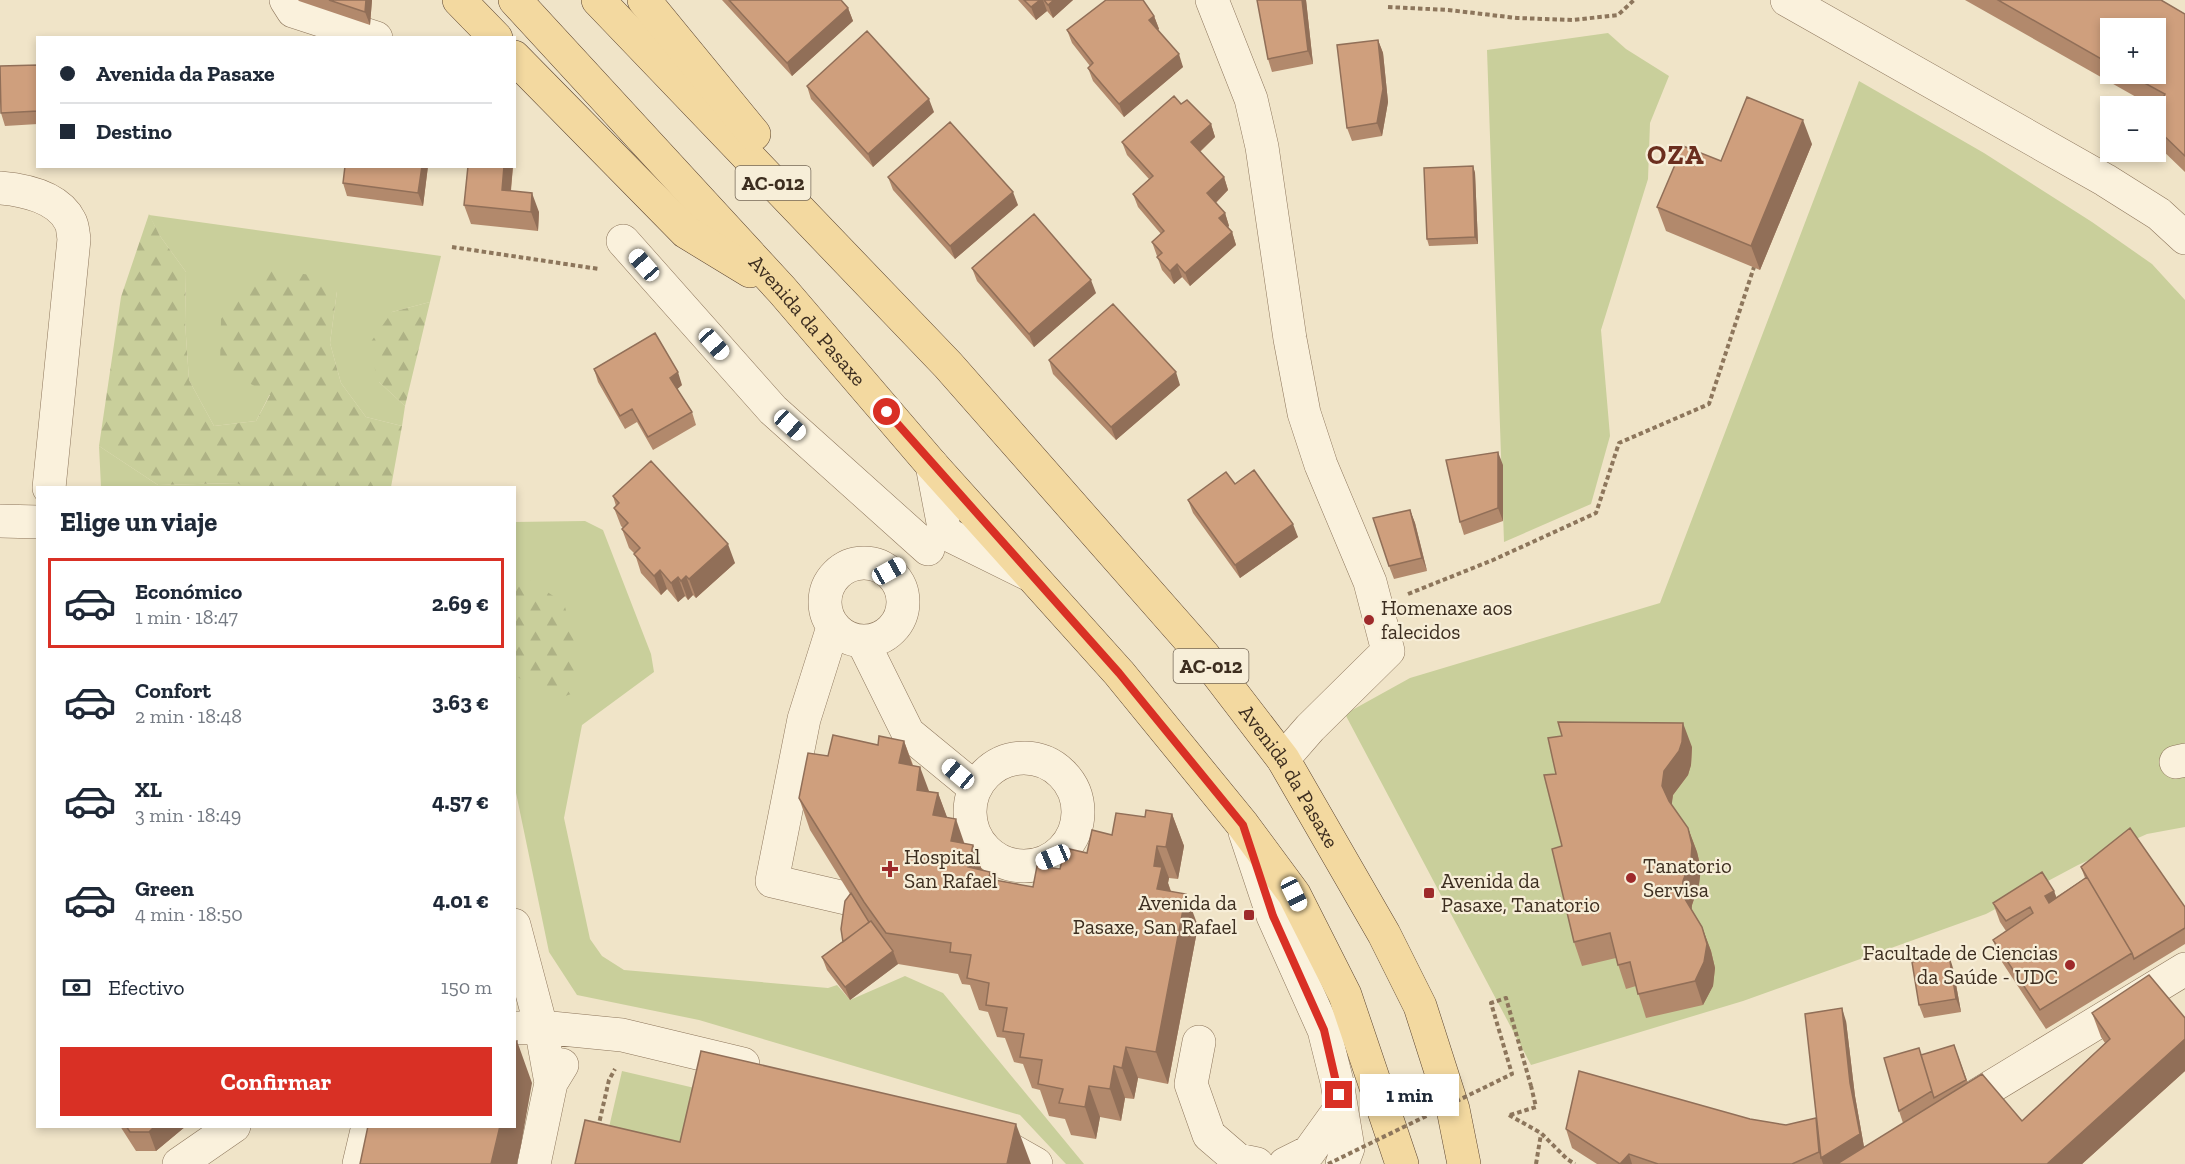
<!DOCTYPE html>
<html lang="es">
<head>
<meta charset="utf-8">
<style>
	:root { --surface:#fff; --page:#f2f2f3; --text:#1f2937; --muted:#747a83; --line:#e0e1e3; --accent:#d93025 }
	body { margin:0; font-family:"Zilla Slab",serif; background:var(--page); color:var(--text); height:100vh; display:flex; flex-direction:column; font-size:22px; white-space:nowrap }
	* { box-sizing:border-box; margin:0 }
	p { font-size:20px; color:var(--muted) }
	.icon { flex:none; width:33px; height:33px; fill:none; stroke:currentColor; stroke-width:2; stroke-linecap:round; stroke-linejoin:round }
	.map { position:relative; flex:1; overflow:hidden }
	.details { position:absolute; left:36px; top:486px; width:480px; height:642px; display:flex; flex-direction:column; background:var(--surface); border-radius:0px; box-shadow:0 3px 9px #0003 }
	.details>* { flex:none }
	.hud { position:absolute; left:36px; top:36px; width:480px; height:132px; border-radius:0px; box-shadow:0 3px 9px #0003; display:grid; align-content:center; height:132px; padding:0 24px; background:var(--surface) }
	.controls { position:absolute; left:2100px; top:18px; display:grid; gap:12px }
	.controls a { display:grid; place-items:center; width:66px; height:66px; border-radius:0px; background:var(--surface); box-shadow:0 3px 9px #0003; font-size:30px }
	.end { position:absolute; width:27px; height:27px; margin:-14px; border:8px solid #d93025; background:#fff; box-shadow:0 0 0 3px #fff }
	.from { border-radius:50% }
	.bubble { position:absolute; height:42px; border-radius:0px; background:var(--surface); box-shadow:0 3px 9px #0003; font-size:20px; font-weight:700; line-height:42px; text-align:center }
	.car { position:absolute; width:18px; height:36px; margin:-18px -9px; border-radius:8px; box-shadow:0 0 4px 2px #0007; background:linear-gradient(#fff 24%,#345 0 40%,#fff 0 76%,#345 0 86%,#fff 0) }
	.hud b { display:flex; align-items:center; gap:21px; height:57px; font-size:22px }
	.hud b+b { border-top:2px solid var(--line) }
	.hud i { width:15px; height:15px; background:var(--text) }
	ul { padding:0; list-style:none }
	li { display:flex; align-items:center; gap:18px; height:90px; margin:0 12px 9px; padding:0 12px; border:3px solid transparent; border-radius:0px }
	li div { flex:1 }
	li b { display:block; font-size:22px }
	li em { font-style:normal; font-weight:700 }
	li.current { border-color:var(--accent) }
	li>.icon { width:54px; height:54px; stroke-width:1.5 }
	h2 { padding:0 24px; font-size:27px; line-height:72px }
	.pay { display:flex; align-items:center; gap:15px; height:66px; padding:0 24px; font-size:22px }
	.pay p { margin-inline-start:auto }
	.action { display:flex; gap:12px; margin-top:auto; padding:12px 24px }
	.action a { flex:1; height:69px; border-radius:0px; background:var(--accent); color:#fff; font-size:24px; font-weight:700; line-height:69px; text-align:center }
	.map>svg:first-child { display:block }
</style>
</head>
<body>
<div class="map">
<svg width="2185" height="1164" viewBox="0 0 2185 1164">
	<defs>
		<pattern id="forest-firs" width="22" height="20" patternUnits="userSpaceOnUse" patternTransform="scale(1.5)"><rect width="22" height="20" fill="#c9cf9b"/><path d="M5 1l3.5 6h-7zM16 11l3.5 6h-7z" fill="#aeb285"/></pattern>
	</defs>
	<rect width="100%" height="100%" fill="#f0e4c8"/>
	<path fill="#c9cf9b" d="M1608,33L1626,49L1669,76L1650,123L1648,179L1601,330L1610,436L1591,504L1504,542L1487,50Z
		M1859,81L1984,153L2092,222L2152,264L2185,300V827L2147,834L2078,865L1986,914L1743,1001L1531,1065L1345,714L1410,678L1660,603Z
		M149,215L441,256L430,302L392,312L379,382L405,406L402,426L366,417L341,383L330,343L337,291L270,394L256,421L214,426L189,380L185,322L186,272L160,236Z
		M99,446L158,485L238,483L247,487H101Z
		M585,521L603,530L651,654L654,672L582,725L564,818L590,939L602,956L624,970L828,988L837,985L850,1000L905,976L943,993L1084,1164H1066L1020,1115L699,1020L577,995L549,952L515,788L514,522Z
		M622,1071L716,1093L700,1164H608L601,1162Z"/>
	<path fill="url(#forest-firs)" d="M149,214L160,236L186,272L185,322L189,380L214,426L256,421L270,395L220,366L221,319L257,269L322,276L337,291L330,343L341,383L366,417L402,426L391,487L247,488L237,483L158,485L99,446L121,297Z
		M430,302L405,406L379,382L368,346L392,312Z
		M514,570L564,603L578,656L574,693L551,701L515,675Z"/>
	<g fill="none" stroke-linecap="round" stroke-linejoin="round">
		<defs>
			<path id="minor" d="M286,0L293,11L376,38
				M1212,0L1251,99L1262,147L1290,339L1304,413L1321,465L1370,582L1388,651L1310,728L1283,759
				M1787,0L2105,180L2159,214L2185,238
				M0,188C24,190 58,197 70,221C73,226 73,234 74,239L49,488
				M623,241L773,410L928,549
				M932,465L945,533
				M0,521L38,522
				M945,533L1030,575
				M825 602a39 39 0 1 1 78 0a39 39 0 1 1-78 0Z
				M833,627L804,719L772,881L854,900
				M863,642L908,733L975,788
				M970 812a54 54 0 1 1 108 0a54 54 0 1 1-108 0Z
				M2176,762L2185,760
				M1245,832L1273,916L1324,1030L1337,1082L1348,1148L1342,1164
				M514,925L541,1027L551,1083
				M514,1028L541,1027L622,1035L743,1064
				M1199,1042L1191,1084L1209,1135L1238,1160L1257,1164
				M1953,1110L2185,969
				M990,1138L1036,1164
				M179,1164L234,1126
				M359,1164L368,1126
				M534,1164L551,1083L562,1065
				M1285,1164L1309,1152L1340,1109"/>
			<g id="major">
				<path d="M459,0L496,38"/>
				<path id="s1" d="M515,0L782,290L932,465L1119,673L1243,825L1294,894L1345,995L1402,1164"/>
				<path id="s2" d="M598,0L948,365L1204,656L1283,759L1384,934L1420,1006L1453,1109L1464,1164"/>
				<path d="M644,0L754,134"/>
				<path d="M514,57L686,232L750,271"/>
			</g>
		</defs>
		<use href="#minor" stroke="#8d765c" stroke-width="34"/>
		<use href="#major" stroke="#5b4430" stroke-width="34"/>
		<path stroke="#8d765c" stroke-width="4" stroke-dasharray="4.5 3" stroke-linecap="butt" d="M1388,7L1448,10L1517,18L1573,20L1618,15L1634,0
			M452,247L599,269
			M1408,594L1493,560L1596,513L1619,443L1709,404L1754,267
			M1016,888L1018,865
			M1509,1115L1541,1133L1567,1159L1575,1164
			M1510,1115L1536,1107L1531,1086
			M598,1128L609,1080L615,1069
			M1536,1164L1541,1134"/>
		<use href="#minor" stroke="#faf1dc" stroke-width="33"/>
		<use href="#major" stroke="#f3d9a0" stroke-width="33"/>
		<path stroke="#8d765c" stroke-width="4" stroke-dasharray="4.5 3" stroke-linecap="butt" d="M1328,1164L1512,1074L1491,1003L1506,998L1531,1086"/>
	</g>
	<path fill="#b2896c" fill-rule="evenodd" d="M298,0H372L370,25L299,1Z
		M722,0H841L848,8L853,21L792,76Z
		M1018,0H1073L1053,18L1047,11L1036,20Z
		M1306,0L1313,64L1272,72L1268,59Z
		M1965,0H2161L2185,14V172L2158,146L2156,139V111L2157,109L2156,108V106H2152ZM2110,28L2156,74H2110Z
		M1154,16L1159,29L1158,30L1183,67L1124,117L1093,81L1088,68L1090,66L1072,43L1067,30Z
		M1378,40L1383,53L1388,102L1382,136L1352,141L1347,128Z
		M38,65V124L5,126L1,113Z
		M807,86L934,112L873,167L811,99Z
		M1181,104L1211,124L1215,137L1200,152L1224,177L1228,190L1216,203L1225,213L1229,226L1228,227L1232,232L1236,245L1190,286L1182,277L1174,284L1162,270L1152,242L1161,234L1138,207L1133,194L1149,179L1127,155L1122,142Z
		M1812,144L1760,270L1666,231L1657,207L1721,161Z
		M428,166L423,206L347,196L343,183Z
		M468,166H513L511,191L539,212L538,231L471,224L464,205Z
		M1473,166L1475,173L1478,244L1429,246L1427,239Z
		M888,177L1018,205L955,259L893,190Z
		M972,268L1096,293L1034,347L977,281Z
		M1049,360L1180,385L1116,440L1053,374Z
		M594,369L682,385L677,389L692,412L696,425L653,450L637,422L625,429L598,382Z
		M1503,465V521L1464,535L1460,522Z
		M1235,484L1298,537L1240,578L1193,513L1188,500Z
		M613,496L735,563L696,598L693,595L688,600L685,596L678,602L667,589L661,595L641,573L635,554L629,548L622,529L623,528L621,526L614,508L616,506Z
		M1410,510L1415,523L1427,571L1394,579L1389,566Z
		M904,741L913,765L929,792L938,793L947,818L964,844L973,845L982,870L990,872L993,880L1033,887L1087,853L1112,835L1145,817L1172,814L1184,846L1178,879L1169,878L1168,883L1171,891L1198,926L1168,1084L1138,1078L1134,1099L1125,1098L1121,1121L1100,1117L1096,1139L1071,1135L1065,1119L1049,1116L1040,1090L1032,1088L1023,1064L1014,1062L1005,1038L997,1037L988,1012L979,1010L970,985L962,984L958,974L898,964L850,1000L827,970L822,957L843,941L850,894L810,830L799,798L828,756L878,745Z
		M1692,747L1691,765L1688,775L1673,795L1671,805L1688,828L1697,852L1701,869L1699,884L1692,905L1691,909L1702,927L1711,951L1715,968L1713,986L1703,1005L1646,1018L1636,986L1626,989L1616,958L1582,966L1574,942L1562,846Z
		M2081,867L2185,907V944L2046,1029L2000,959L1993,940L2006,931L2000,922L1993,903L2054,891L2056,897L2085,878Z
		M1953,968L1961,1012L1924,1018L1919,1005Z
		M2092,1013L2185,1018V1071L2082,1164L1903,1123L1899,1111L1921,1055L1954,1045L1968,1083L2022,1121L2105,1043L2101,1037Z
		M1846,1021L1855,1096L1864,1147L1837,1164H1597L1572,1148L1566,1129L1750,1119L1786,1125L1816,1118L1818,1123Z
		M120,1126H186L156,1151H136Z"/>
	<path fill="#916f58" d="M366,0H372L370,25L365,12Z
		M1040,0H1043L1047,11L1036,20L1031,7Z
		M1054,0H1073L1053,18L1048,5Z
		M1302,0H1306L1313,64L1308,51Z
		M848,8L853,21L792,76L787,63Z
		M1154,16L1159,29L1154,33L1149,20Z
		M1378,40L1383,53L1388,102L1382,136L1377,123Z
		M1179,54L1183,67L1124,117L1119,104Z
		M929,99L934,112L873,167L868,154Z
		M1803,120L1812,144L1760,270L1751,246Z
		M1211,124L1215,137L1196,155L1191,142Z
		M422,166H428L423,206L418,193Z
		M504,166H513L509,208L502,190Z
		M1473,166L1475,173L1478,244L1475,237Z
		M1224,177L1228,190L1212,206L1207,193Z
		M1013,192L1018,205L955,259L950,246Z
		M532,193L539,212L538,231L531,212Z
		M1225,213L1229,226L1224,231L1219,218Z
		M1232,232L1236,245L1190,286L1185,273Z
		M1177,264L1182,277L1174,284L1170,271Z
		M1091,280L1096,293L1034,347L1029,334Z
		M678,372L682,385L675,391L670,378Z
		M1176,372L1180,385L1116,440L1111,427Z
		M1498,452L1503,465V521L1498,508Z
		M1410,510L1415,523L1427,571L1422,558Z
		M1293,524L1298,537L1240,578L1235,565Z
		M728,544L735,563L696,598L689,579Z
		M660,570L667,589L661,595L654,576Z
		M686,576L693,595L688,600L681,581Z
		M678,577L685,596L678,602L671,583Z
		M1683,723L1692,747L1691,765L1688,775L1673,795L1671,810L1662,786L1664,771Z
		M904,741L915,773L899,763Z
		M920,767L932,799L917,790Z
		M938,793L950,825L933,815Z
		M1172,814L1184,846L1178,879L1166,847Z
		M956,819L967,851L951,841Z
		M1688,828L1697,852L1701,869L1699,884L1692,905L1691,918L1682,894Z
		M973,845L984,877L968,867Z
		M1157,846L1169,878L1168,883L1173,899L1157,889L1154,866Z
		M2054,891L2061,910L2052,915L2045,896Z
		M1186,894L1198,926L1168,1084L1156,1052Z
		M1702,927L1711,951L1715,968L1713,986L1703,1005L1695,981Z
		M893,951L898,964L850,1000L845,987Z
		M1949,955L1953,968L1961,1012L1956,999Z
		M1842,1008L1846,1021L1855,1096L1864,1147L1837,1164H1823L1819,1152L1816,1118L1823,1136L1850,1083Z
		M2185,1039V1071L2082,1164H2047Z
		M517,1041L532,1083L521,1145L517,1164H491L500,1126H514V1054Z
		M1126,1047L1138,1078L1134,1099L1122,1068Z
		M1114,1066L1125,1098L1121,1121L1110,1089Z
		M1089,1086L1100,1117L1096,1139L1085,1107Z
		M1016,1124L1031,1164H1007Z
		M155,1126H186L156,1151L149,1132Z
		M1629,1154L1632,1164H1620Z"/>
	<path fill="#cf9f7d" stroke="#916f58" stroke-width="1.5" d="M329,0H366L365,12Z
		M729,0H841L848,8L787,63Z
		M1024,0H1040L1031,7Z
		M1044,0H1054L1048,5Z
		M1106,0H1143L1154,16L1149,20L1179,54L1119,104L1088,68L1093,63L1067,30Z
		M1257,0H1302L1308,51L1268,59Z
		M1998,0H2161L2185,14V156L2156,128V111L2165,94L2128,74H2156V28H2110V64Z
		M867,31L929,99L868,154L807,86Z
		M1378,40L1383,89L1377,123L1347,128L1337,45Z
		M38,65V111L1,113L0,66Z
		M1174,96L1181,104L1187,100L1211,124L1191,142L1224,177L1207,193L1225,213L1219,218L1232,232L1185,273L1177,264L1170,271L1157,257L1162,253L1152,242L1164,231L1133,194L1153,176L1122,142Z
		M1747,97L1803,120L1751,246L1657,207L1683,146L1721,161Z
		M950,122L1013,192L950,246L888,177Z
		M345,166H422L418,193L343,183Z
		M468,166H504L502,190L532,193L531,212L464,205Z
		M1473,166L1475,237L1427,239L1424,168Z
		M1034,214L1091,280L1029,334L972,268Z
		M1113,304L1176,372L1111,427L1049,360Z
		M655,333L678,372L670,378L692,412L648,437L632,409L620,416L594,369Z
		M1498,452V508L1460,522L1446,460Z
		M651,461L728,544L689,579L686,576L681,581L678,577L671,583L660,570L654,576L634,554L640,548L622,529L628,523L614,508L619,503L613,496Z
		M1254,470L1293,524L1235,565L1188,500L1226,472L1235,484Z
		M1410,510L1422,558L1389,566L1373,518Z
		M1558,722L1683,723L1682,742L1679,751L1664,771L1662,786L1669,801L1688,828L1692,845L1691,860L1683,881L1682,894L1702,927L1707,944L1704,962L1695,981L1638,994L1630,962L1618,965L1610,933L1574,942L1552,849L1562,846L1544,775L1556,774L1548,738L1562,736Z
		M833,735L878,745L879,736L904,741L899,763L920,767L917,790L938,793L933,815L956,819L951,841L973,845L968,867L990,872L989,879L1033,887L1037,866L1060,869L1065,848L1087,853L1092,830L1112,835L1116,813L1145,817L1146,810L1172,814L1166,847L1157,846L1154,866L1162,867L1157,889L1186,894L1156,1052L1126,1047L1122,1068L1114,1066L1110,1089L1089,1086L1085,1107L1059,1103L1063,1089L1038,1084L1042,1060L1020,1057L1024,1034L1003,1031L1007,1008L986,1005L989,983L967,978L971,955L950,952L951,943L886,933L864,902L799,798L808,753L828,756Z
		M2130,828L2185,907V928L2134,959L2132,953L2081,867Z
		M2042,872L2054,891L2045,896L2049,903L2087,877L2132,953L2040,1010L1993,940L2033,913L2030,907L2006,921L1993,903Z
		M851,893L869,922L843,942L841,929L845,901Z
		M871,921L893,951L845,987L822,957Z
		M1949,955L1956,999L1919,1005L1912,962Z
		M2149,975L2185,1018V1039L2047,1164H1837L1982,1074L2022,1121L2110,1039L2092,1013Z
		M1842,1008L1850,1083L1860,1134L1821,1158L1805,1014Z
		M514,1041H517L514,1054Z
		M1954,1045L1966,1080L1934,1098L1921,1055Z
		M1919,1048L1932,1091L1899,1111L1884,1058Z
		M701,1051L1016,1124L1007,1164H575L585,1120L680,1142Z
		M1579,1071L1750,1119L1786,1125L1816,1118L1819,1152L1792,1164H1658L1629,1154L1620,1164L1566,1129Z
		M126,1126H155L149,1132H130Z
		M368,1126H500L491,1164H360Z"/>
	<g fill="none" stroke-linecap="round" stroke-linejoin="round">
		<path stroke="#d93025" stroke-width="8" d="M887,412L1119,673L1243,825L1273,916L1324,1030L1339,1095"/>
	</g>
	<g fill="#9e2a2b" stroke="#f7eed8" stroke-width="2">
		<circle cx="1369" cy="620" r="6"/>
		<path d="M887 860h6v6h6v6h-6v6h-6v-6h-6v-6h6z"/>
		<circle cx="1631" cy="878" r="6"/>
		<rect x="1423" y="887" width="12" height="12" rx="3"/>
		<rect x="1243" y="909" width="12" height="12" rx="3"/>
		<circle cx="2070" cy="965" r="6"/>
	</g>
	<g text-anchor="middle" stroke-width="4.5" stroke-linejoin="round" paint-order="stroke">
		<g fill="#f7eed8" stroke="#756857" stroke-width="1.5">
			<rect x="735.5" y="166" width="75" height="34" rx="4.5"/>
			<rect x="1173.5" y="649" width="75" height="34" rx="4.5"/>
		</g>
		<g font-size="20" font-weight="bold" fill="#3d2e20">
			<text x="773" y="190">AC-012</text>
			<text x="1211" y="673">AC-012</text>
		</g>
		<g font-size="21" fill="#3d2e20" stroke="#f7eed8">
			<text dy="7" stroke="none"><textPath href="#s1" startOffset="434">Avenida da Pasaxe</textPath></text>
			<text dy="7" stroke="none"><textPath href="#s2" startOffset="1041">Avenida da Pasaxe</textPath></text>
		</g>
		<g font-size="21" fill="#3d2e20" stroke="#f7eed8" text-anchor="start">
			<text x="1381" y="615">Homenaxe aos<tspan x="1381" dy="24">falecidos</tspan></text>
			<text x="904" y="864">Hospital<tspan x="904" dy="24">San Rafael</tspan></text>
			<text x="1643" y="873">Tanatorio<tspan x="1643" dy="24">Servisa</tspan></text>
			<text x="1441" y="888">Avenida da<tspan x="1441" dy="24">Pasaxe, Tanatorio</tspan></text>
			<text x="1237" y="910" text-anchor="end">Avenida da<tspan x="1237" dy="24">Pasaxe, San Rafael</tspan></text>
			<text x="2058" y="960" text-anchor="end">Facultade de Ciencias<tspan x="2058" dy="24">da Saúde - UDC</tspan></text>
		</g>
		<g font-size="27" font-weight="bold" letter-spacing="1.5" fill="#6b2e1e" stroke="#f7eed8">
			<text x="1676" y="164">OZA</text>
		</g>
	</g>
</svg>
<div class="controls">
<a>+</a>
<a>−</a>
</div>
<i class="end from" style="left:887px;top:412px"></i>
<i class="end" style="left:1339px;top:1095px"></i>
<div class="bubble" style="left:1360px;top:1074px;width:99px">1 min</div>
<i class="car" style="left:644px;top:265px;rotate:319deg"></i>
<i class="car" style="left:714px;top:344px;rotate:138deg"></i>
<i class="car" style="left:790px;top:425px;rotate:132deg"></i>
<i class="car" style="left:889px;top:571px;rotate:61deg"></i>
<i class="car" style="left:958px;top:774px;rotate:310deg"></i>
<i class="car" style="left:1053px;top:857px;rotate:247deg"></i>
<i class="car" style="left:1294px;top:894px;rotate:154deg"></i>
<div class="hud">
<b><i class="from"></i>Avenida da Pasaxe</b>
<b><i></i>Destino</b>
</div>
<section class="details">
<h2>Elige un viaje</h2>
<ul>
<li class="current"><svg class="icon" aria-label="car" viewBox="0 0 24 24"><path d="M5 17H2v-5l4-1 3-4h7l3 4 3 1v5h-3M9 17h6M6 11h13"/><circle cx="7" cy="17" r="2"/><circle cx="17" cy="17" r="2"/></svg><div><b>Económico</b><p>1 min · 18:47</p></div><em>2.69 €</em></li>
<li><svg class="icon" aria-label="car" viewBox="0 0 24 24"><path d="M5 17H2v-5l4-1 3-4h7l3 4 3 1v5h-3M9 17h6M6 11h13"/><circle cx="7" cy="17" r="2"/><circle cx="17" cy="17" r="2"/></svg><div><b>Confort</b><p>2 min · 18:48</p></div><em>3.63 €</em></li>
<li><svg class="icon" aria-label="car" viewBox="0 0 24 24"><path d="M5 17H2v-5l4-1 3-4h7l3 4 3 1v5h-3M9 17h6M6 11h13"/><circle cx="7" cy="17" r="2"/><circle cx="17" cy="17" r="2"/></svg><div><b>XL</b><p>3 min · 18:49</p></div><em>4.57 €</em></li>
<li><svg class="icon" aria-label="car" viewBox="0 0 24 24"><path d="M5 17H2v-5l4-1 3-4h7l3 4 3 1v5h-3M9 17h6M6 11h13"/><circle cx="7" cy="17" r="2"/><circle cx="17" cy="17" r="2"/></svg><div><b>Green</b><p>4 min · 18:50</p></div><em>4.01 €</em></li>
</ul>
<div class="pay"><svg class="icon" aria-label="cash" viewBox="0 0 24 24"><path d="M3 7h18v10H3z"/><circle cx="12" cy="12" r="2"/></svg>Efectivo<p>150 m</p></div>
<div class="action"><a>Confirmar</a></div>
</section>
</div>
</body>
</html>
